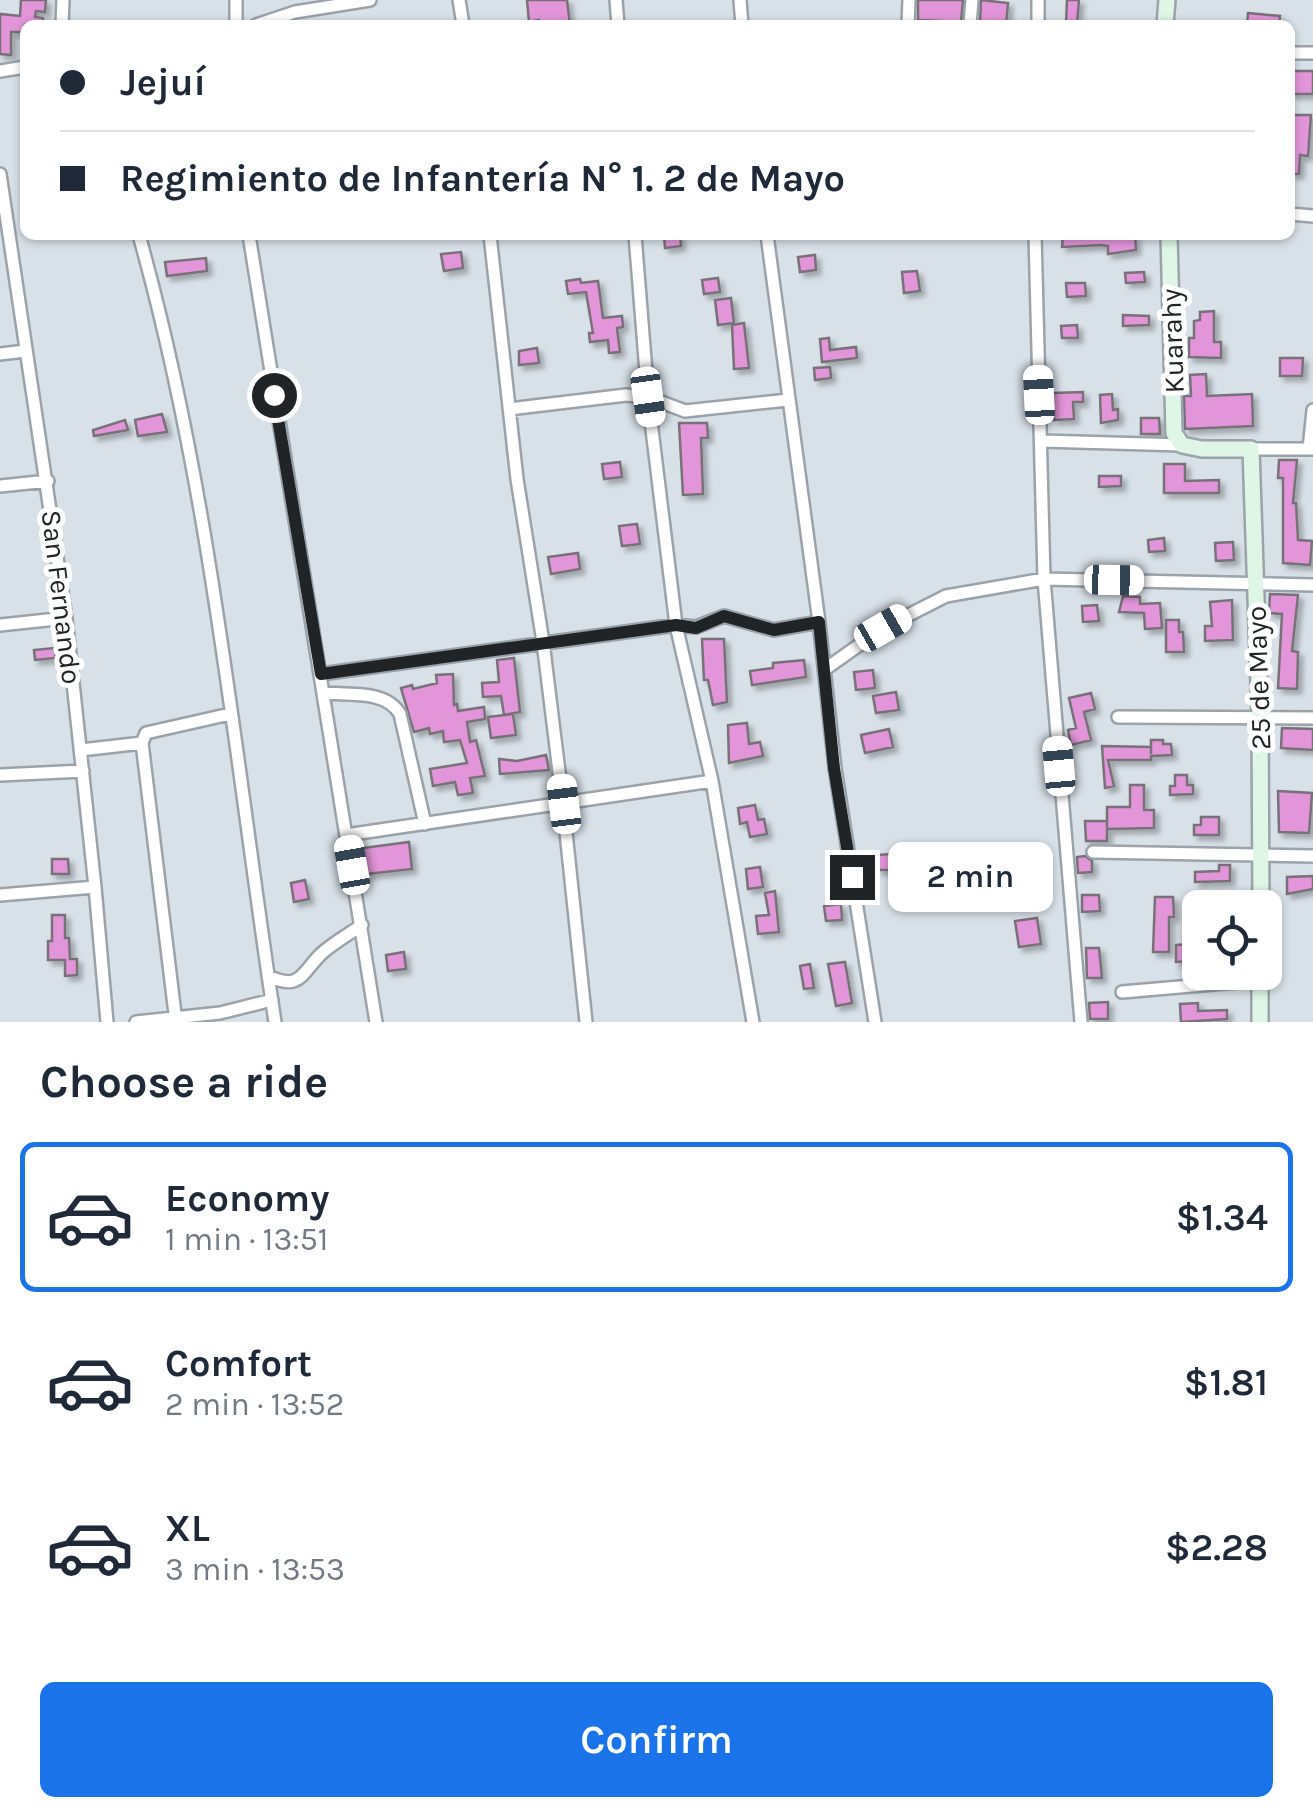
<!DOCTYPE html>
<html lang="en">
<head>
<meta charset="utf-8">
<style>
	:root { --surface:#fff; --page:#f2f2f3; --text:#1f2937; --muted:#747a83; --line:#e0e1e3; --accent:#1a73e8 }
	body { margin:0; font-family:Karla,sans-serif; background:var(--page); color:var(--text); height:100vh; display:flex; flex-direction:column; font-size:38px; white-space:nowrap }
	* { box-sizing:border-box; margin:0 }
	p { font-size:32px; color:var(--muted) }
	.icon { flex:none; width:55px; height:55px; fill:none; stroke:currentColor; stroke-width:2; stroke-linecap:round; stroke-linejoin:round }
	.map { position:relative; height:1022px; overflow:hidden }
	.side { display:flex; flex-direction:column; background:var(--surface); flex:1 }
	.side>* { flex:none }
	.guide { position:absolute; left:20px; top:20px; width:1275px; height:220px; border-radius:15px; box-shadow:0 2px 8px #0004; display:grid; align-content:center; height:220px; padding:0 40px; background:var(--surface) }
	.buttons { position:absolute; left:1182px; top:890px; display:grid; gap:20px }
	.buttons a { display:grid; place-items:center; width:100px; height:100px; border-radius:15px; background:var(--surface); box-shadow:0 2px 8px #0004; font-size:50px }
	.end { position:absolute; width:45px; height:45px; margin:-22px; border:12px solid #202426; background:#fff; box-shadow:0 0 0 5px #fff }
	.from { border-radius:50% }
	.bubble { position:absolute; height:70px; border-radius:15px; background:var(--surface); box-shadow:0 2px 8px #0004; font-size:32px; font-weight:600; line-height:70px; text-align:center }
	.car { position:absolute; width:30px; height:60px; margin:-30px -15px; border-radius:12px; box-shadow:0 0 8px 2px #0007; background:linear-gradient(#fff 24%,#345 0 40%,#fff 0 76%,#345 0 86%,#fff 0) }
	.guide b { display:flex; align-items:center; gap:35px; height:95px; font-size:38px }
	.guide b+b { border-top:2px solid var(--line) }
	.guide i { width:25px; height:25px; background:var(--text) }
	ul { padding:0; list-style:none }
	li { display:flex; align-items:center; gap:30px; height:150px; margin:0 20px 15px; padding:0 20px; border:5px solid transparent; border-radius:15px }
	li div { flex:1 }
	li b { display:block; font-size:38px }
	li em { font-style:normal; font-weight:600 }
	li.selected { border-color:var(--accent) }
	li>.icon { width:90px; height:90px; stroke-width:1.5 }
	h2 { padding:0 40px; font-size:45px; line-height:120px }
	.primary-button { display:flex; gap:20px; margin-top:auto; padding:20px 40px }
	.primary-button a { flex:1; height:115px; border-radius:15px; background:var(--accent); color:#fff; font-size:40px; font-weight:600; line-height:115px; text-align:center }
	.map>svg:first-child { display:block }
</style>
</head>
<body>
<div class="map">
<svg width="1313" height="1022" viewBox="0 0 1313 1022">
	<defs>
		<filter id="shadow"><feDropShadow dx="4.5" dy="4.5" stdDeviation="2.5" flood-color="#0004"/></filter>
	</defs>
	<rect width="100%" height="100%" fill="#d8e1e8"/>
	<path fill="#e295d9" stroke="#797178" stroke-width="2.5" filter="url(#shadow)" d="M21,0H46L45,12L36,11L35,17L43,18V25H25V32H11V55L0,54V14L20,16Z
		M527,0H567L570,25H540L539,20L529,22Z
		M918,0H963L961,22L918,20Z
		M981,0L1008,3L1006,25L980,24Z
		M1067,0H1079L1077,23H1066Z
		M1248,13L1280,16L1279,25H1247Z
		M1290,71H1313V94H1290Z
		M1290,115H1311L1308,156L1300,155L1299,174H1290Z
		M664,235H680L681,246L665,248Z
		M1063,235H1135L1136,250L1108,254V246L1101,245L1062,247Z
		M461,252L463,268L444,271L441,254Z
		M815,255L816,270L800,272L798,257Z
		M206,258L207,271L167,276L165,262Z
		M917,271L920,291L904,293L902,272Z
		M1144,272L1145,282L1126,283L1125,273Z
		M718,278L720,292L704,294L702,280Z
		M580,279L581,283L598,281L603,318L622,316L623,327L617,328L620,352L609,353L608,340L590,342L589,333H593L586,292L568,294L566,281Z
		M1066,283H1085L1086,296L1067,297Z
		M731,298L734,323L718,325L715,300Z
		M1214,311V342H1221V358L1189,357V338H1194V321L1200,320V312Z
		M1123,315L1149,316V325L1123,326Z
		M744,323L749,368L734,369L732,325Z
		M1077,325L1078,338H1062L1061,326Z
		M829,338L830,350L856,347L857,358L822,362L820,339Z
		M537,348L539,363L519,365V351Z
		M1280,358H1303L1302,376H1280Z
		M830,367L831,378L815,380L814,368Z
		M1206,374L1207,396L1252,394L1253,426L1185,429L1184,396H1191L1190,375Z
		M1083,392V402H1073L1074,419L1054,420L1053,393Z
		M1112,394L1113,410L1118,409V420L1101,423L1100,395Z
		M162,414L167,432L138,436L135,420Z
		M1141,418H1159L1160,434H1141Z
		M125,420L128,430L94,436L93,430Z
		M679,423H707L708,438H701L703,494L683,495Z
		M1279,460H1297L1293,503H1296L1298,540L1312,541L1310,565L1283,563V478H1278Z
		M620,462L622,477L604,479L602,464Z
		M1164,464H1185V481L1219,480V493H1164Z
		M1099,476H1121V486L1099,487Z
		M637,524L640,544L622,546L619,526Z
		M1164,538L1165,551L1149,552L1148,540Z
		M1233,542L1234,560L1216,561L1215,543Z
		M578,553L580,569L551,574L548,557Z
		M1270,594L1298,595L1292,651L1298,652L1297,689L1278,688L1282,614L1269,613Z
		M1123,596L1140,597V604L1160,603L1162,628L1145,629L1144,613L1119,612Z
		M1232,600L1233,640L1205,641V626H1212L1210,602Z
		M1097,605L1099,621L1083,622L1082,606Z
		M1166,620H1179V632H1183L1184,652H1166Z
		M702,639H724L727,702L713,705L708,680H704Z
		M54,648L56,658L35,660L34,650Z
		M514,658L520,712L504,715L501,696L483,697L482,683L499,682L497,660Z
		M804,660L806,677L752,685L750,671L773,668V663Z
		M873,670L875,688L856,690L854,672Z
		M453,674L454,705L457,704L458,711L484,707L485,719L467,722L470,742L476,740L485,776L470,778L473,793L458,795L455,782L433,786L430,769L467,763L460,740L444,742L443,731L430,734L429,728L414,732L401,688L412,685L413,689L437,683L436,675Z
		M896,692L899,710L876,713L873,696Z
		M1091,693L1095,709L1084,712L1091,740L1071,745L1068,730L1076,728L1069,698Z
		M513,714L516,735L491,738L488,717Z
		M747,723L749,744L760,742L763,756L729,763L728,725Z
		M1282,728L1313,729V750L1281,748Z
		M889,729L893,747L865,753L861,735Z
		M1151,740H1163V744H1171L1172,755L1151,756V760H1108L1114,786L1105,788L1102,746L1151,747V754Z
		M546,755L549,770L500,774L499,759L517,761Z
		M1175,775H1187V785H1193V794L1170,795V786H1175Z
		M1130,785H1144V810H1154V828L1107,829V807H1130Z
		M1278,791L1312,793L1309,833L1279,832Z
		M755,805L758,820L764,819L767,834L750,837L747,822L740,824L738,808Z
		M1201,817H1219V835H1194V825H1201Z
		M1085,821H1107V841H1086Z
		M409,842L412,869L366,874L363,848Z
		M892,854V870H878V855Z
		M1085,856L1092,861V872L1078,873L1077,857Z
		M52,859H68L69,874H52Z
		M1219,865H1230V881L1195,882V872L1219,871Z
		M760,867L763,887L748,889L746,869Z
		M1313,876V889L1287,894V877Z
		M305,880L309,899L294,902L291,883Z
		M775,891L779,932L758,934L756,916L769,915L765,893Z
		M1082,895H1099L1100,911L1082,912Z
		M1155,897H1173L1174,917H1169V952H1153Z
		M841,904L842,920L826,921L824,906Z
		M52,915H65V938H69L70,959H77V975L65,976V960H48V941H52Z
		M1037,918L1041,944L1019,947L1015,921Z
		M1190,944L1191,961L1176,962V945Z
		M1086,948H1099L1102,978H1087Z
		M404,952L406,969L388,971L386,955Z
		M845,962L852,1003L836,1006L828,964Z
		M810,964L814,988L804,989L800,966Z
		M1108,1002V1019H1090L1089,1003Z
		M1198,1003V1011L1227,1010V1019L1181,1022L1180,1004Z"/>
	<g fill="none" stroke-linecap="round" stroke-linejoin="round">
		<defs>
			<path id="street" d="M459,0L463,25
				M616,0L618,25
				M740,0L742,25
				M62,25L63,0
				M236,25V0
				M256,25L295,12L370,0
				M908,25L909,0
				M970,25L972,0
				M1038,25V0
				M1290,53H1313
				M0,71L25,67
				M0,174L66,618L95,887L107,1022
				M1290,214L1313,216
				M139,235C211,491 235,760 275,1022
				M249,235L376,1022
				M490,235L517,479L543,642L563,804L586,1022
				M635,235L648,397L676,625L712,781L753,1022
				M767,235L819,622L835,768L875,1022
				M1035,235L1044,579L1081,1022
				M0,354L25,351
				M509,409L626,395L648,397L685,411L788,400
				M1041,441L1182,445
				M1251,449H1313
				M1309,449L1313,410
				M0,486L48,481
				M0,625L66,618
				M824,670L883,628L946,596L1044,579L1313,585
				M321,674L676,625L696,627L724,616L774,630L819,622
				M324,693C350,695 386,690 400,714L425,824
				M1118,717L1313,718
				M81,750L142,743
				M0,775L83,771
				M346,835L712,781
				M1093,852L1313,856
				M0,895L95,887
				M268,976C300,991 301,974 321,954C333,943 349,934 362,925
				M1122,992L1260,980
				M136,1022L220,1013L272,1000
				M176,1022L142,743L146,733L230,714"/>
			<path id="secondary" d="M1165,25L1167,0
				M1169,235L1174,433L1182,445L1202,449H1251L1260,716L1261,908
				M1260,1022V972"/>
		</defs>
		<use href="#street" stroke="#9ba3aa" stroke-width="16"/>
		<use href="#secondary" stroke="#9ba3aa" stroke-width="20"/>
		<use href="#street" stroke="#fff" stroke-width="11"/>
		<use href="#secondary" stroke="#dff5e5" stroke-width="15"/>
	</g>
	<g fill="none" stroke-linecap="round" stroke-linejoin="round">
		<path stroke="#202426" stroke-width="12" d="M274,395L321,674L676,625L696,628L724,616L774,630L819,622L834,768L852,877"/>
	</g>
	<g text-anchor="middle" stroke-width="10" stroke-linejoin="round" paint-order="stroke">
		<g font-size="28" fill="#202426" stroke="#fff">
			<text transform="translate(1172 341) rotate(-92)" y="10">Kuarahy</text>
			<text transform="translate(62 597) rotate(83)" y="10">San Fernando</text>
			<text transform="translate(1258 678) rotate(-92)" y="10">25 de Mayo</text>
		</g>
	</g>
</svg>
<div class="buttons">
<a><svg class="icon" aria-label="locate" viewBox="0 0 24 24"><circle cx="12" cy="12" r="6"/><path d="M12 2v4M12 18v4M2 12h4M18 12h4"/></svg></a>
</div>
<i class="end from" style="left:274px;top:395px"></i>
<i class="end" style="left:852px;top:877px"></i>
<div class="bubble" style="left:888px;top:842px;width:165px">2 min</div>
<i class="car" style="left:1039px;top:395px;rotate:357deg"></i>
<i class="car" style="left:648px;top:397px;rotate:172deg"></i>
<i class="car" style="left:1114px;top:580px;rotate:91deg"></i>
<i class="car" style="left:883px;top:628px;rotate:60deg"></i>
<i class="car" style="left:1059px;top:766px;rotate:355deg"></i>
<i class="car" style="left:564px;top:804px;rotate:353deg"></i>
<i class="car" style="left:352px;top:865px;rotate:350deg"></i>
<div class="guide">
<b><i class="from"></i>Jejuí</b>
<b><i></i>Regimiento de Infantería N° 1. 2 de Mayo</b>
</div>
</div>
<section class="side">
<h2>Choose a ride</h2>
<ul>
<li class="selected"><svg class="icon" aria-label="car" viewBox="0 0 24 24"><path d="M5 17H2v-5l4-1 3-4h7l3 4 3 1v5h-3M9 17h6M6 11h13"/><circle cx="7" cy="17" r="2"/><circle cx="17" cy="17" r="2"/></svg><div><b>Economy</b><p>1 min · 13:51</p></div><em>$1.34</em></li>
<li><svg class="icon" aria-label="car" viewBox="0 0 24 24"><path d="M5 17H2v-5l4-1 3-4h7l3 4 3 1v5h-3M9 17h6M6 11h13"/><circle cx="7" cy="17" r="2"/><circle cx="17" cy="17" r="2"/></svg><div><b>Comfort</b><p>2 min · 13:52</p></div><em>$1.81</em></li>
<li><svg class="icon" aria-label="car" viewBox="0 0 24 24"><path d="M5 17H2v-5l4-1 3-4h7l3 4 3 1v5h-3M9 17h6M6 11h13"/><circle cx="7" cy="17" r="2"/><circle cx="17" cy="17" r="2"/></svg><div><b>XL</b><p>3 min · 13:53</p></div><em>$2.28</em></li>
</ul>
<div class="primary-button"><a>Confirm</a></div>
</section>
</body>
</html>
